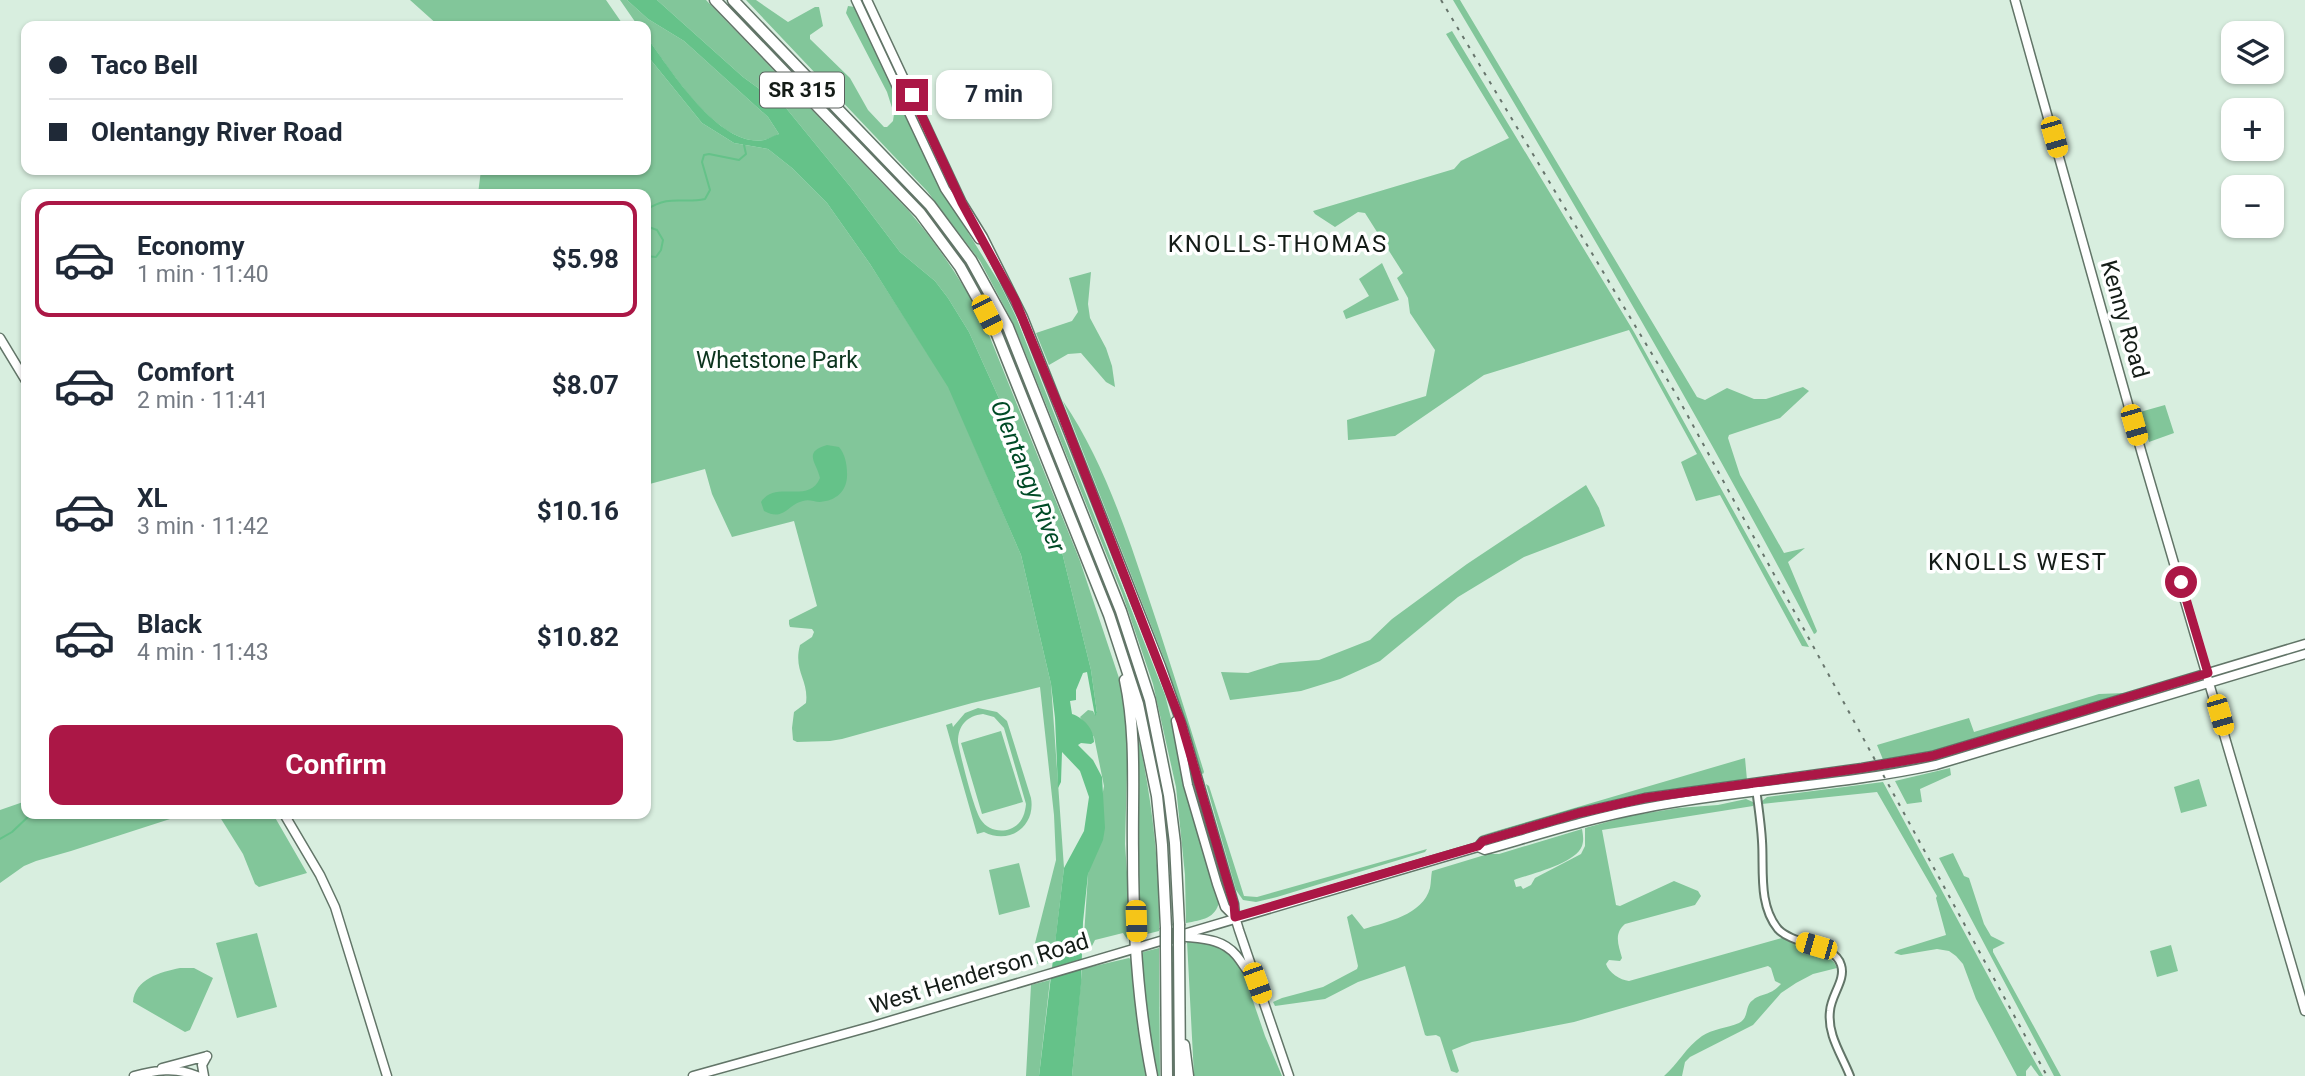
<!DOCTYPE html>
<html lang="en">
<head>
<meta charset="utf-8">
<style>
	:root { --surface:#fff; --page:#f6f6f7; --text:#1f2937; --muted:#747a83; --line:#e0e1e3; --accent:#ab1746 }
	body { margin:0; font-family:Roboto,sans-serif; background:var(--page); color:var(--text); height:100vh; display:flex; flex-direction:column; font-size:26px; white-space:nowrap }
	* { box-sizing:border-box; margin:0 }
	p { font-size:23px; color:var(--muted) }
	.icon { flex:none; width:38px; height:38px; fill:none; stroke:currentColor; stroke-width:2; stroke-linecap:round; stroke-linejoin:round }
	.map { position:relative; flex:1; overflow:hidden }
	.panel { position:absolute; left:21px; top:189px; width:630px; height:630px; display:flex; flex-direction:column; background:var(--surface); border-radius:14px; box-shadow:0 2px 5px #0004 }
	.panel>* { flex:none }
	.top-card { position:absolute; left:21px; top:21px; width:630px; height:154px; border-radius:14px; box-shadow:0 2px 5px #0004; display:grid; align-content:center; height:154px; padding:0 28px; background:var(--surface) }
	.fabs { position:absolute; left:2221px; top:21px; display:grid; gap:14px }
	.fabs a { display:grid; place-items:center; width:63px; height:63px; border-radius:14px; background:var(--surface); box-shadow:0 2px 5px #0004; font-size:35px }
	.end { position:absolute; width:32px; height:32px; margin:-16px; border:9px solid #ab1746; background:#fff; box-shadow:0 0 0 4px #fff }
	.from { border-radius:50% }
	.bubble { position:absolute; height:49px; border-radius:14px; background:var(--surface); box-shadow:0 2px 5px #0004; font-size:23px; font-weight:700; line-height:49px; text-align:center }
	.car { position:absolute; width:21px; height:42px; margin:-21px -10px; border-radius:9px; box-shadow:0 0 5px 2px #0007; background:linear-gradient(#f5c518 24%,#345 0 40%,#f5c518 0 76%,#345 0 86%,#f5c518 0) }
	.top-card b { display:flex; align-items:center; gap:24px; height:66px; font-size:26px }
	.top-card b+b { border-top:2px solid var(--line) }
	.top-card i { width:18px; height:18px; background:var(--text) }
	ul { padding:12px 0 0; list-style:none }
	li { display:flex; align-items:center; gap:21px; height:116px; margin:0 14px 10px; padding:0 14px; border:4px solid transparent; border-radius:14px }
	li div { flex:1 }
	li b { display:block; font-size:26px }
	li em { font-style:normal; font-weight:700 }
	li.current { border-color:var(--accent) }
	li>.icon { width:63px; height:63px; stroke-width:1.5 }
	.action { display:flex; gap:14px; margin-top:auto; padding:14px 28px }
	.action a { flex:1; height:80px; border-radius:14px; background:var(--accent); color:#fff; font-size:28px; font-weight:700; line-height:80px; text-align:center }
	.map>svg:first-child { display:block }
</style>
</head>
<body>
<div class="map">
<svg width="2305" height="1076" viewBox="0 0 2305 1076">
	<rect width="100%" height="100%" fill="#d8eedf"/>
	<path fill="#82c69a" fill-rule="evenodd" d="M410,0H606L624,26H439Z
		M620,0H627L648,19L684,41L768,117L779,134C774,136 769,139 764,140C718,148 669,68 646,36V26H638Z
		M657,0H706L908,210C937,244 962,281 983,320L1080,561L1120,681L1128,735L1125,844L1131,929L1127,939L1123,933L1095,940L1090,950L1083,952L1088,874L1104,786L1094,737L1080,717L1088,710L1093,711L1095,715L1097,713L1091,670L1059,540L1039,487L969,332L948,298L935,281L900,252L853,190L786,108L743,77Z
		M746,0H756L788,22L815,7H819L823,26L810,35V39L850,78L868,110L884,127H887L893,121L894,114L887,92L846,13L848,6L855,7L938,184L1000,284L1016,317L1165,695L1219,902C1216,918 1202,920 1186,923L1185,875L1176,787L1153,684L1122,593L1014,325L980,261L927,191Z
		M1453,0H1460L1697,397L1705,400L1727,388L1754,399H1766L1803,387L1809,391L1780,418L1729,435L1728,438L1740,475L1784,553L1805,548L1788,562L1817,631L1816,633L1814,634C1701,418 1577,209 1453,0Z
		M1452,31L1634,332L1809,647L1802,646L1720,495L1696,501L1681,462L1697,454L1629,330L1484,375L1395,436L1348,440L1347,420L1426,396L1435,350L1410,313L1408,298L1397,278L1403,273L1365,213L1358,212L1335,227L1315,214L1313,211L1454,169L1461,161L1509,138L1446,34Z
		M646,54L702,123L734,143L768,149L792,168L827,203L870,264L949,387L1021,555L1051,684L1064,868L1053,961L1037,964L1035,943L1056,860L1054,815L1040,687L972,703L842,739L830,741L797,742L793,740L792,728L794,712L806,703C809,680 793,671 800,645L812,637L814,632L812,629L790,627L789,624V620L817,606L794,521L732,537L712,494L705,469L646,485V194H478L481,170H646Z
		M1382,263L1399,300L1346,319L1343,311L1369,296L1359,279Z
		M1091,272L1088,304L1090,318L1106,348L1112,366L1115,387L1106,382L1081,353L1068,354L1049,365L1036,333L1072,321L1078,312L1069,278Z
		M1063,401C1101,457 1124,524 1145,587C1166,649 1185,710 1204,772L1203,774L1198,772L1165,661Z
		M2165,405L2174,433L2149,442L2140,412Z
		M1586,485L1599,508L1605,526L1524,557L1458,597L1380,661L1340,679L1301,691L1230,700L1221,672L1248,673L1280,663L1319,660L1370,640L1392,619L1467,564Z
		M2125,693V695L1925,754L1884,762L1877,745L1969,718L1974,732L2099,694Z
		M978,708L997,712L1007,721L1031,798C1036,827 1009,845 984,832L977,834L946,725L952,723L953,727L965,713ZM983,714L994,717L1004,728L1026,804C1025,815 1021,825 1010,829C999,833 987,829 981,820C973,807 961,758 958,742C958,725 967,716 983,714Z
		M1136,726C1151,793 1160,862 1159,931L1143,935L1137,880L1134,727Z
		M1001,731L1023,802L982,814L961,743Z
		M1745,758L1747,780L1624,798L1479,836Z
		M1950,768L1951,775L1920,789L1922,802L1907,804L1895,781Z
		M2199,779L2207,806L2181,813L2174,787Z
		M1883,782L2025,1044L2043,1076H2039L2031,1065L2026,1071V1076H2017L1976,999L1963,964L1956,956L1949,951L1937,949L1901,955L1894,953L1898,950L1946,935L1936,898L1937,896L1877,792L1762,804V801L1767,797Z
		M1206,784L1209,786L1244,896L1257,897L1427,849L1425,852L1277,897L1256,902L1243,900L1236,890Z
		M1746,799L1753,802V806L1602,830L1616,905L1620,906L1674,881L1698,891L1701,896L1695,905L1625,924C1613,934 1619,946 1622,958L1620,961L1609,960L1606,964C1609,973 1620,980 1629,981L1782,938L1820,952L1834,962L1837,968L1813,974L1796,983L1781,993L1753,1025L1690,1057L1685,1062L1682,1076H1664C1678,1064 1686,1047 1702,1036C1712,1029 1727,1028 1739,1023C1750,1017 1744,1006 1753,1000C1763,992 1769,997 1781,984L1775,981L1771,968L1768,966L1574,1022L1472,1042L1452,1050L1459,1071L1457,1073L1451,1071L1440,1037L1436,1035L1427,1036L1425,1035L1405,966L1358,982L1325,999L1275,1006L1273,1002L1282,998L1323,987L1357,969L1358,966L1347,917L1352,914L1364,929C1386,922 1423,915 1430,888C1431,883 1431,876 1432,871L1488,854H1499L1582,829C1583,835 1584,840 1582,846C1575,864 1530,874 1514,880L1516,887L1521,886L1523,889L1531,885L1535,878L1581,854L1585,846V828L1629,816L1678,808L1718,805Z
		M26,801V814H180L170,819L71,851L36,861L24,866L0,883V810Z
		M218,814H273L307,873L259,887L255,884L243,854Z
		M1953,853L1964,876L1969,878L1984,924L1991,936L2005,943L1993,949V952L2061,1076H2054L1939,858Z
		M1019,863L1030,907L999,915L989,870Z
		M257,933L277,1007L237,1018L216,943Z
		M1203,940L1227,949L1241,966L1265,1036L1282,1076H1194L1187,941Z
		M2171,945L2178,971L2157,977L2150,951Z
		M1159,948L1160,1076H1155L1149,1049L1141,956L1143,952Z
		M1129,958L1133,961L1135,997L1149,1076H1072L1082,969Z
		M180,968H194L213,978L190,1030L185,1032L133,1002C135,979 160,972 180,968Z
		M1050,980L1039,1076H1026L1031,985Z"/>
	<path fill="#65c289" d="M627,0H657L743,77L786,108L853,190L900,252L935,281L948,298L969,332L1039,487L1059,540L1091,670L1097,713L1095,716L1087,672L1083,673L1076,690V700L1070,701L1072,714C1084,718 1094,729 1094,742L1091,744L1081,743L1078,745L1093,760L1102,777L1105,828L1103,840L1088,874L1083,922L1081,984L1072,1076H1039L1064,868L1084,831L1089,797L1080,771L1062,752L1061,782L1058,788L1055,718L1051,684L1021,555L948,387L870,264L827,203L792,168L768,149L734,143L702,123L646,54V36C669,67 718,148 764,140C769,139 774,135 779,134L768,117L684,41L648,19Z
		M827,445L839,447C845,454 847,464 847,473C848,490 837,501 820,502C814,502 809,499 803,501C788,504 784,522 764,511L761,502C775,479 809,505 820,478C817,463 802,452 827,445Z"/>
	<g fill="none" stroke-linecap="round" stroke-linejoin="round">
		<path stroke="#65c289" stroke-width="2" d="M646,210C671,194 681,204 705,199L710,190L702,162L704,155L709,154L739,160L746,154L744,145
			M646,226L657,230L663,240L661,250L656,257L646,256
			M0,839L12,832L31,814"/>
		<defs>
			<path id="minor" d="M1756,788C1758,805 1761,823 1762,841C1764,869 1758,905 1778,929C1794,946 1835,943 1841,965C1846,980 1831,995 1830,1011C1827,1035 1842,1055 1850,1076"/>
			<path id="major" d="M856,0L945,189L979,239
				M867,0L962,203L983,237L1023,317L1161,666L1183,728L1234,904L1235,917L1239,930L1289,1076
				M2015,0L2142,454L2305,1011
				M0,338L26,381
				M1176,721L1188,785L1217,884L1225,907L1235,917
				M284,814L320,875L335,907L387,1076
				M1478,847L1485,850C1538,835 1591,818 1645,808C1742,789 1840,786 1936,765L2305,654
				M1178,936C1199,939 1221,937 1236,955C1242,962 1246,970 1253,978
				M162,1068L207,1056
				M134,1076C155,1070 176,1067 197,1076
				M204,1076L202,1065L207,1056
				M693,1076L873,1026L1478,847L1483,841L1579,813L1645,798L1862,768L1932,756L2305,644"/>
			<path id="highway" d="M715,0L920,213L960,267L996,332L1109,615L1138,704L1157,796L1162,845L1166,928
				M733,0L930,205L971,260L1008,327L1121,611L1150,700L1169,795L1175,843L1179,924
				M1125,680C1137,736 1132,795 1133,852C1133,923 1138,1006 1152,1076
				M1179,944L1180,1076
				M1166,947L1167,1076
				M1184,1045L1188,1076"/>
		</defs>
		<use href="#minor" stroke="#627568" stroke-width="10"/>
		<use href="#major" stroke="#627568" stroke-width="11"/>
		<use href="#highway" stroke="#627568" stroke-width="13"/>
		<use href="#minor" stroke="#fff" stroke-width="6"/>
		<use href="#major" stroke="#fff" stroke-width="8"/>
		<use href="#highway" stroke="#fff" stroke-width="10"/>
		<path stroke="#67756c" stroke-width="2" stroke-dasharray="3.5 7" stroke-linecap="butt" d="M1441,0L1677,396L2047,1076"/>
		<defs>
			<path id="highway-bridge" d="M1179,924V944
				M1166,928V947"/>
		</defs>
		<use href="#highway-bridge" stroke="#627568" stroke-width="13" stroke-linecap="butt"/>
		<use href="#highway-bridge" stroke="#fff" stroke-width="10"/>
	</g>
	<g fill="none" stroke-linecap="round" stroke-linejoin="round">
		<path stroke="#ab1746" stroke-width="9" d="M912,95L962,203L1015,300L1063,417L1181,722L1234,904L1235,917L1478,846L1483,841L1579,813L1645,798L1862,768L1932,756L2208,673L2181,582"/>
	</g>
	<g text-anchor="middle" stroke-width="7" stroke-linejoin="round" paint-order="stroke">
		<rect fill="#fff" stroke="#5a605d" stroke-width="2" x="760" y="72.5" width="84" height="35" rx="5"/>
		<g font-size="21" font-weight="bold" fill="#141c17">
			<text x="802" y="97">SR 315</text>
		</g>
		<g font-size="23" fill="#141c17" stroke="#fff">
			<text transform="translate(2125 319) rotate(74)" y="8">Kenny Road</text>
			<text transform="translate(979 973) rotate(-17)" y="8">West Henderson Road</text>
		</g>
		<g font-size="23" fill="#0c341e" stroke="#fff">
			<text x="777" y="368">Whetstone Park</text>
		</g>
		<g font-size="24" letter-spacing="2" fill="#141c17" stroke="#fff">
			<text x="1278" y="252">KNOLLS-THOMAS</text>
			<text x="2018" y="570">KNOLLS WEST</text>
		</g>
		<g font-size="24" font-style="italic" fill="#004b27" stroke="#fff">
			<text transform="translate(1028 476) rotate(68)" y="8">Olentangy River</text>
		</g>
	</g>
</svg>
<div class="fabs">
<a><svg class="icon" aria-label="layers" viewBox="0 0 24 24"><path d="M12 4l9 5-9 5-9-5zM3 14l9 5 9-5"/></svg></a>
<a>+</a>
<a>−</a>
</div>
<i class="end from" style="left:2181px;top:582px"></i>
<i class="end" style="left:912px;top:95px"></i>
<div class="bubble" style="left:936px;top:70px;width:116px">7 min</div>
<i class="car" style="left:2054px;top:137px;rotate:164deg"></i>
<i class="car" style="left:987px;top:315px;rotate:153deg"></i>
<i class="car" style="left:2134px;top:425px;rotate:164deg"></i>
<i class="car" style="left:2220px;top:715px;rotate:164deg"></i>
<i class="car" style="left:1136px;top:921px;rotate:178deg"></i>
<i class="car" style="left:1816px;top:946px;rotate:286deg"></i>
<i class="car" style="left:1257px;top:983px;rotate:160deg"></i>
<div class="top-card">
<b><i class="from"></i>Taco Bell</b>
<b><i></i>Olentangy River Road</b>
</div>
<section class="panel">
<ul>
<li class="current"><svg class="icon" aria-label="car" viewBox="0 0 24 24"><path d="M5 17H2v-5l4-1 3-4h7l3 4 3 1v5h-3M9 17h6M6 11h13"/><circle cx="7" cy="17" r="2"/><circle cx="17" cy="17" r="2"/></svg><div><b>Economy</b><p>1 min · 11:40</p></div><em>$5.98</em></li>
<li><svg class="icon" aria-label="car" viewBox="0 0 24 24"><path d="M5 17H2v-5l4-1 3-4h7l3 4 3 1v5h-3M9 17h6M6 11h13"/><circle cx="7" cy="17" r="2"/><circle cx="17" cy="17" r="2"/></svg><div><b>Comfort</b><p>2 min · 11:41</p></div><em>$8.07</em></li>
<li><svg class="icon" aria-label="car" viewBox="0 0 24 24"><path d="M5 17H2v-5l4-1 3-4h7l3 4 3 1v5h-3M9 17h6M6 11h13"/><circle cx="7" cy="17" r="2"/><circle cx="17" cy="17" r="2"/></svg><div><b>XL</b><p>3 min · 11:42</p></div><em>$10.16</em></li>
<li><svg class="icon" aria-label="car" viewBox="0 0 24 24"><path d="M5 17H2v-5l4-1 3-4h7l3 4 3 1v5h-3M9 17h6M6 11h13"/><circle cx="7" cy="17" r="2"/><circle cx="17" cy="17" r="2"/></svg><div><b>Black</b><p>4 min · 11:43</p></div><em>$10.82</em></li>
</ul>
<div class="action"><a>Confirm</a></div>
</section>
</div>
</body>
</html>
